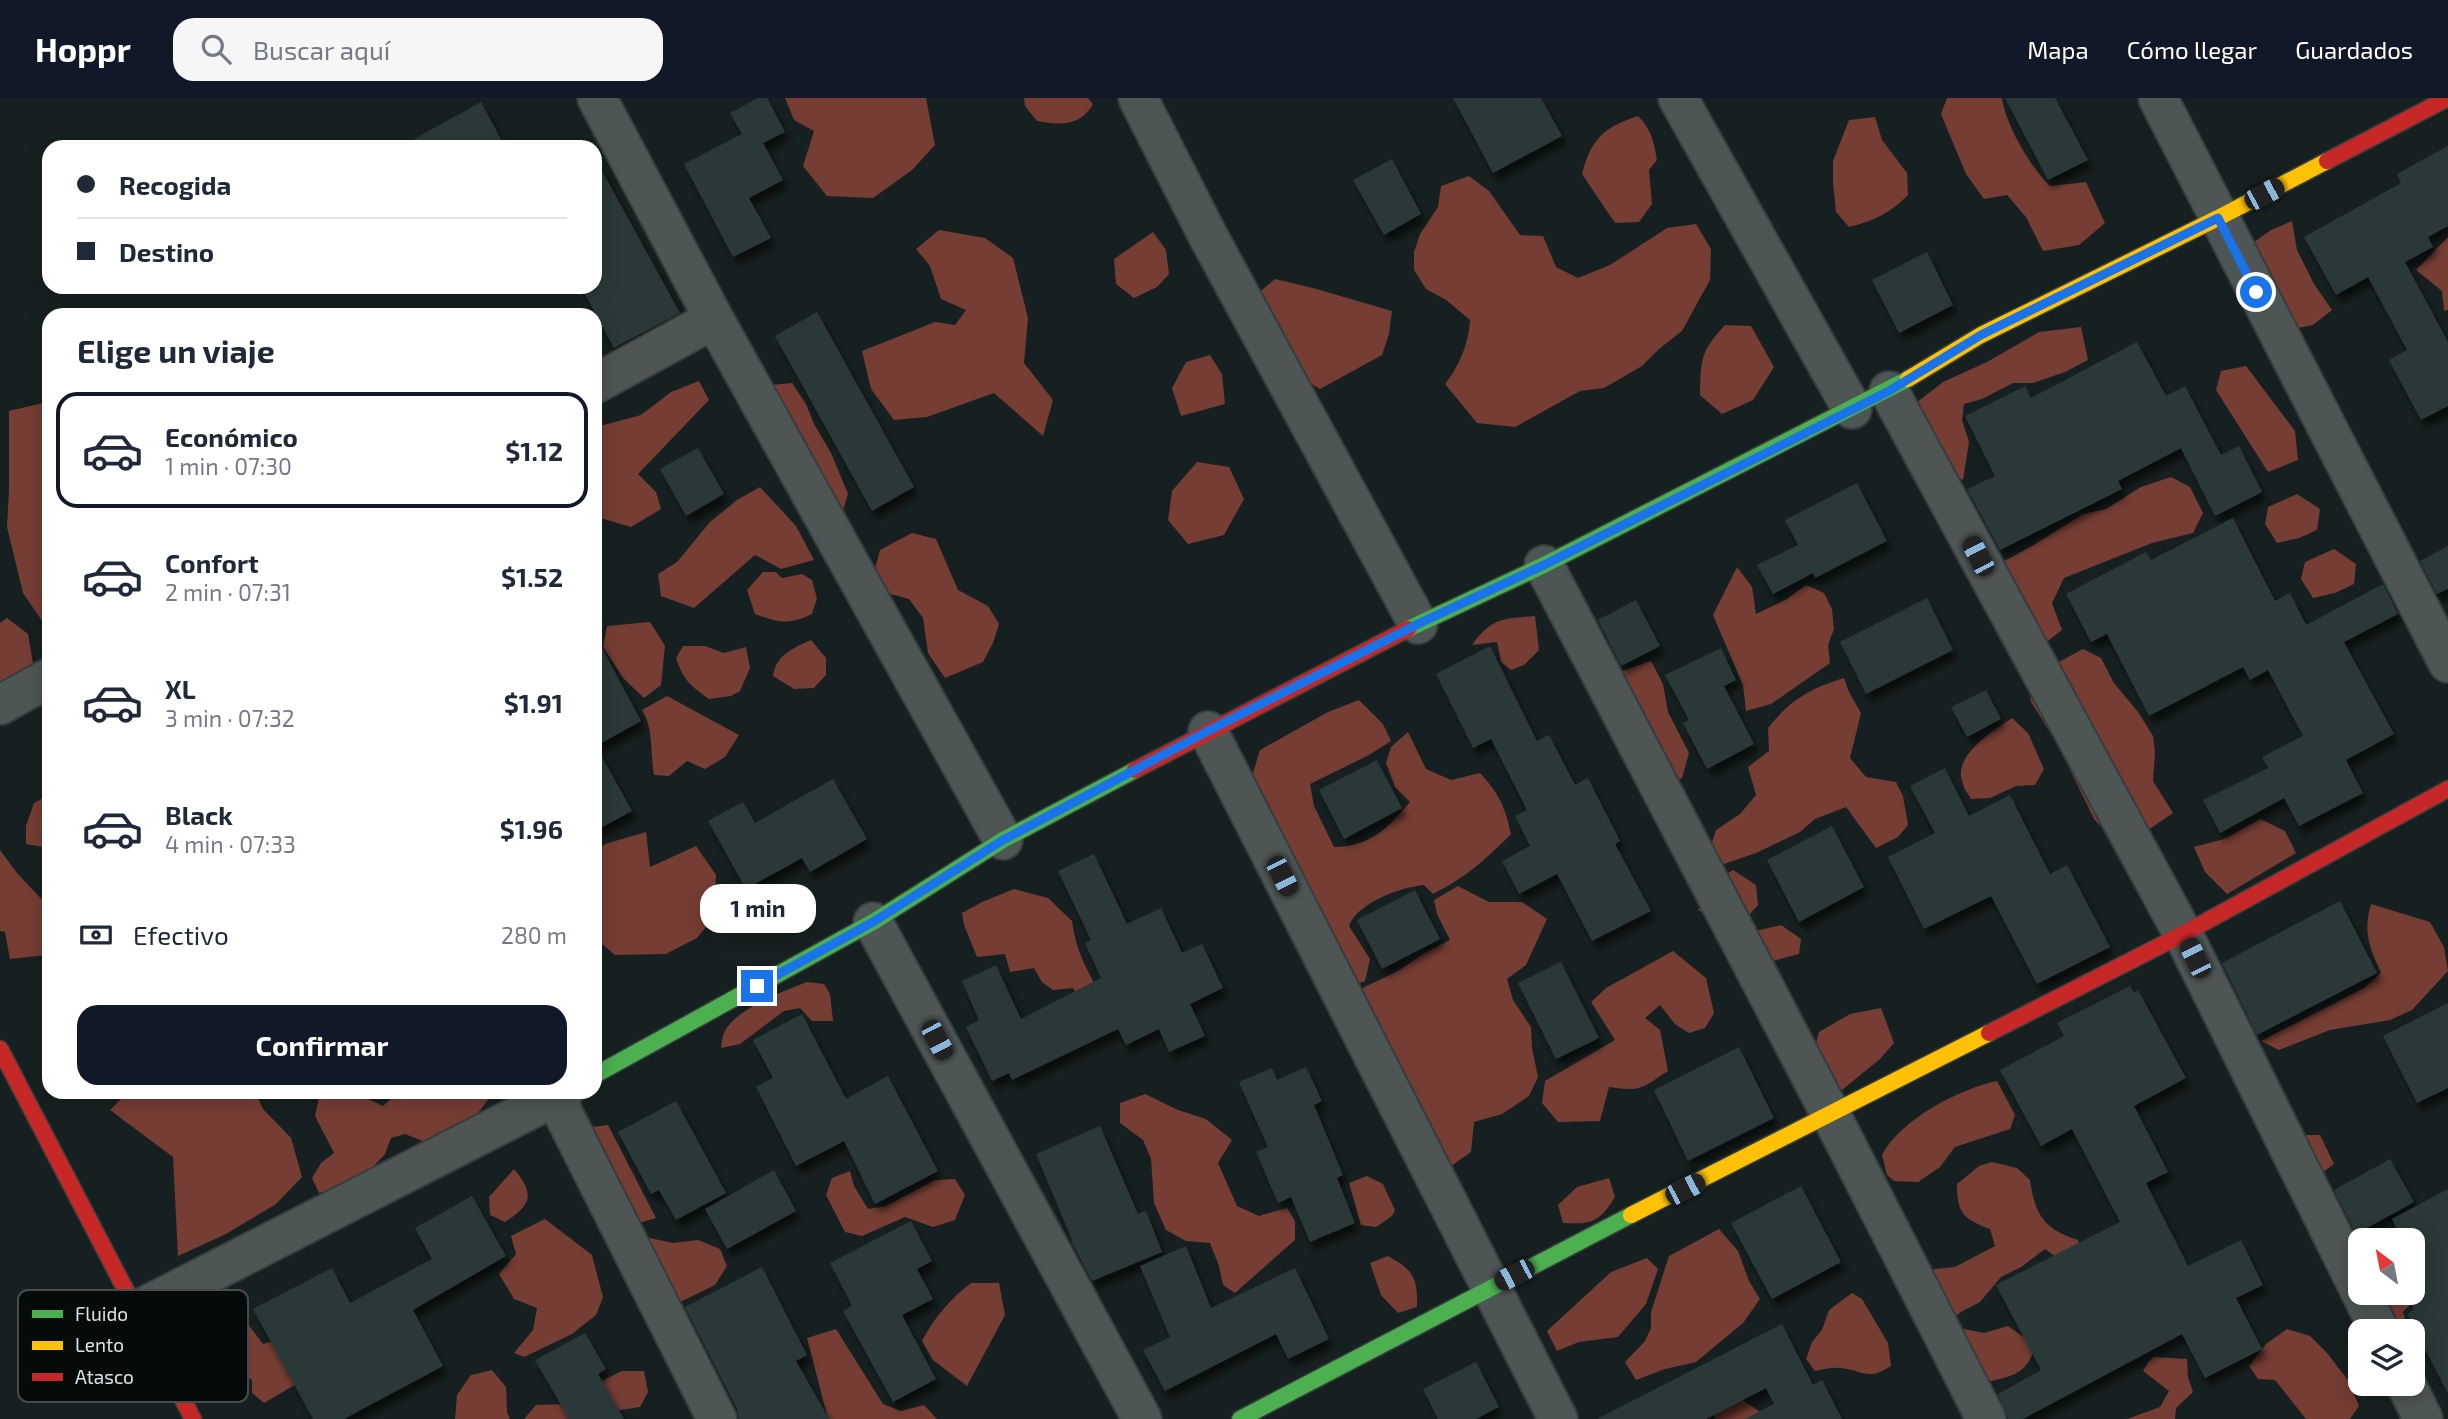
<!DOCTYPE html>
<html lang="es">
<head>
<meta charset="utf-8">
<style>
	:root { --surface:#fff; --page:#f6f6f7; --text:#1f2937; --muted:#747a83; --line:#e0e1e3; --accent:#111827 }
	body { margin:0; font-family:"Exo 2",sans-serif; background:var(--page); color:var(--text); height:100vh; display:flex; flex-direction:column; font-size:26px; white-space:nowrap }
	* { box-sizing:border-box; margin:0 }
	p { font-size:23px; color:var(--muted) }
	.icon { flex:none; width:38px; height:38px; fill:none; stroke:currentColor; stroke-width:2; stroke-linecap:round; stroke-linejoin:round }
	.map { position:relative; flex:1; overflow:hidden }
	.drawer { position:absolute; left:42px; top:210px; width:560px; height:791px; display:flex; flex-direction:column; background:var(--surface); border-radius:21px; box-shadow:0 4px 18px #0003 }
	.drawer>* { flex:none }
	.top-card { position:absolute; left:42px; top:42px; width:560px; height:154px; border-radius:21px; box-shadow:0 4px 18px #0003; display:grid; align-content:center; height:154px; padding:0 35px; background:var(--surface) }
	.needle { width:46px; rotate:328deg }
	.controls { position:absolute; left:2348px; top:1130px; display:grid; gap:14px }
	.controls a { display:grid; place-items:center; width:77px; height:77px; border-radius:14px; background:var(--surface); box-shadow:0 4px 18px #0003; font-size:35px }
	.end { position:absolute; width:32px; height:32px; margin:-16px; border:9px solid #1a73e8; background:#fff; box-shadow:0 0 0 4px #fff }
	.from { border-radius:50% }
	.bubble { position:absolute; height:49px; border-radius:21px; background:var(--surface); box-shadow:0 4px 18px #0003; font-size:23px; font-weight:700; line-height:49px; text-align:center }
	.car { position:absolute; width:21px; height:42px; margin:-21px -10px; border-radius:9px; box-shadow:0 0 5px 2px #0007; background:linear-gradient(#222 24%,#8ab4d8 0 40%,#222 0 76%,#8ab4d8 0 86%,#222 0) }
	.top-card b { display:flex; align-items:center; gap:24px; height:66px; font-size:26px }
	.top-card b+b { border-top:2px solid var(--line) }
	.top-card i { width:18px; height:18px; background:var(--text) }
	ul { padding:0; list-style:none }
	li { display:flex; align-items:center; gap:21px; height:116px; margin:0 14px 10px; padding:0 21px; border:4px solid transparent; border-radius:21px }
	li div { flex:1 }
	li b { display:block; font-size:26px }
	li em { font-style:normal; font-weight:700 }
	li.on { border-color:var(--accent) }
	li>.icon { width:63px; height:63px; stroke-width:1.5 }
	h2 { padding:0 35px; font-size:32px; line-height:84px }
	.pay { display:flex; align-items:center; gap:18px; height:77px; padding:0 35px; font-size:26px }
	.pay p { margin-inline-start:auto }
	.primary-button { display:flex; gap:14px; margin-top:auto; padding:14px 35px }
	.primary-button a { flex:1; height:80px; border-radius:21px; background:var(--accent); color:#fff; font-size:28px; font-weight:700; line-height:80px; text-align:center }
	header { display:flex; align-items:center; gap:42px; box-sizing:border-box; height:98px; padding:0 35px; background:var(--accent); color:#fff }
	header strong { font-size:33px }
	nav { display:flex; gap:38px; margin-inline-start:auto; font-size:24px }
	.search { width:490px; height:63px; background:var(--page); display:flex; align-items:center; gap:18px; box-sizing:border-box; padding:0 24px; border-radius:21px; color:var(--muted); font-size:26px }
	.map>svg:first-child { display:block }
</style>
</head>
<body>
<header>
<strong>Hoppr</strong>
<div class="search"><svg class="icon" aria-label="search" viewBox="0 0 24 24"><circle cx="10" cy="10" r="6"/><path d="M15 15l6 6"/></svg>Buscar aquí</div>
<nav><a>Mapa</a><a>Cómo llegar</a><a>Guardados</a></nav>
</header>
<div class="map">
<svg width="2448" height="1321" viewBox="0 0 2448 1321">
	<defs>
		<filter id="shadow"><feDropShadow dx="4.5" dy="8" stdDeviation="3.5" flood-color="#0009"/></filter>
	</defs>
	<rect width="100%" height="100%" fill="#172020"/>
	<path fill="#753d34" d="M785,0H926L935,47L912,72L873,100L827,98L803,68L814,33L794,22Z
		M1024,0H1088L1093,6C1080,29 1060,27 1037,23L1025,8Z
		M1947,0H2002C2006,28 2030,68 2050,88L2086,84L2105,125L2079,147L2043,153L2026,119L2007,97L1984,101L1966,76L1941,16Z
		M1638,18C1651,31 1654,43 1657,62L1649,72L1652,106L1639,124L1615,125L1582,76C1591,41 1604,29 1638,18Z
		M1875,19L1882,42L1907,75L1908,97C1890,115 1874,123 1849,129L1836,114L1833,84V63L1849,22Z
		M1469,78L1489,93L1520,137L1543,138L1556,169L1578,180L1610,167L1667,130L1696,126L1711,151L1710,182L1682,233L1659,251L1642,268L1604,290L1580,293L1515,329L1477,325L1445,286C1459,269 1469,244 1470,222L1446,202L1426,191L1414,172V154L1420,136L1438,109L1441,88Z
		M2292,123L2297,152L2314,186L2332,212L2313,227L2288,232L2252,162L2254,144L2271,132Z
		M939,132L985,140L1013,160L1028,220L1024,265L1053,302L1043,338L994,295L927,319L894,322L871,291L862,253L935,224L955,227L966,212L941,201L930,168L916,151Z
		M1153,134L1166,152L1169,176L1157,189L1134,200L1116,186L1114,161Z
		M2448,139V212L2444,213L2442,193L2416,172Z
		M1275,181L1313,190L1392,213L1389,236L1382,257L1320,291L1294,276L1255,198Z
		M1725,227L1751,228L1774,269L1753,302L1722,316L1700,297C1701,261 1700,254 1725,227Z
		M2081,229L2088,262L2065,274L2033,285H2013L1982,301L1964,306L1962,322L1969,344L1963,382L1945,372L1907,312L1943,284L1987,264L2039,234Z
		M1210,257L1222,276L1225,306L1181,318L1172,290L1186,264Z
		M2246,268L2295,333L2298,362L2268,374L2216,292L2221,273Z
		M699,283L709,302L638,376L656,394L661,411L631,429L597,419L595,417L596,329L641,317L671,294Z
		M792,285L806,306L814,326L831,355L848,396L842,416L772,287Z
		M47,304L49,305V533L23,495L7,429L9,392V313Z
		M1197,364L1229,369L1244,401L1224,437L1188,446L1168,422L1172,393Z
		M2171,379L2190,389L2203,415L2193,435L2152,445L2064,480L2052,505L2062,532L2027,559L1988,472L2032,448L2083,416L2106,411L2141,389Z
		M760,389L796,428L814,462L781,471L755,457L694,510L661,498L658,476L677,464L710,424L737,402Z
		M2297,396L2320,411L2317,432L2299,440L2277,445L2265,426L2268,409Z
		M912,435L936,441L958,492L988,508L999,526L993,545L983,564L945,580L928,555L923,520L909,501L883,494L873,478L880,452Z
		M2334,451L2356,466L2354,486L2335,495L2313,500L2301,481L2305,464Z
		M1737,469L1752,489L1756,516L1787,501L1806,487L1824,495L1832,511L1834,531L1828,547L1830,565L1771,606L1746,613L1743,587L1713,517Z
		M763,474H776L782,480L802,476L812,482L817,500L812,516C789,527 779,525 755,516L747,492Z
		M1535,518L1539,552L1524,567L1511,572L1501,564L1497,544L1472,547C1492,519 1503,521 1535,518Z
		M7,520L28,536L34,571L0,599V525Z
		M650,524L665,548L661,587L644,600L624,581L603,549L607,528Z
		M811,542L826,560V577L814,590L794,591L773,578C776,557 793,550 811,542Z
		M683,548H705L724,555L746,549L750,570L740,593L731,598L709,601C690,587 684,583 676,560Z
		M2083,551L2101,560L2114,585L2138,614L2153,638L2155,655L2153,683L2173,715L2148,732L2117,746L2094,721L2057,645L2031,604L2029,580Z
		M1651,563L1663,586L1668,614L1689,655L1682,680L1662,690L1596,611L1614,576Z
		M1844,580L1849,594L1861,615L1850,660L1866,679L1896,684L1903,698L1908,727L1898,739L1876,750L1846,709L1815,721L1800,734L1756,755L1721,767L1709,754L1716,732L1740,716L1756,697L1748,669L1769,653L1768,630C1790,602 1811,590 1844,580Z
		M667,598L739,637L725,659L705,671L687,663L669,678L654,677C650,655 654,631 642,612Z
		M1359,602L1383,626L1391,643L1369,657L1310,686L1314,708L1334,749C1371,748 1387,731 1410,704L1395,689L1386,665L1391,649L1408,634L1426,671L1451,682L1480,675C1499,696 1505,708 1511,736C1484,763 1466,779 1433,796L1424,787C1401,789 1357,805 1349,828L1370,861L1365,883L1340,893L1252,678L1260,652L1328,614Z
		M2012,620L2028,635L2044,671L2035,687L2016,688L1990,700L1971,701C1968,696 1964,691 1963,686C1951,658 1993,633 2012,620Z
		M49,697V750L26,746V728L34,705Z
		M2260,721L2285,733L2296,755L2227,796L2205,774L2194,749L2224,741Z
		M646,734L650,769L696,748L716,777L714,819L697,840L666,856L615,857L595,840V755L605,746Z
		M0,752L17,775L49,809L47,857L10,861L5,834L0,833Z
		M1733,772L1756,787L1758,807L1743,824H1721L1698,812L1717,782Z
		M1458,788L1489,804H1522L1547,821L1526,867L1507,881L1513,902L1531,929L1532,950L1538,979L1529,998L1502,1016L1474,1024L1471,1054L1444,1073L1346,898L1398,873L1425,855L1450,842L1437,816L1434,802Z
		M1014,791L1048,800L1072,823C1075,850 1087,873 1101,897L1083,908L1073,890L1053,892L1042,884L1034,870L1010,874L1005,856L977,859L964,827L962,815L982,804Z
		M2371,806L2430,824L2444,849L2448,873L2412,912L2390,922L2330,932L2279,952L2261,943L2364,890L2381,875C2369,848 2363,835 2371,806Z
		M1781,827L1801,841L1799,856L1769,864L1734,838Z
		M1673,853L1706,880L1714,915L1705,930L1689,935L1675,926L1660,907L1645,920L1660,932L1668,973C1642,990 1641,994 1609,989L1600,1023L1558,1024L1542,1005L1545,983L1615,942L1591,904L1606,890Z
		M807,884L824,886L830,896L833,923H812L800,910L784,913L740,946L721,950C722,945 722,938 725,933C737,910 784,893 807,884Z
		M1881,910L1894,945L1880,961L1842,992L1811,998L1813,955L1819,934L1850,916Z
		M1997,983L2015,1017L2010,1031L1955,1049L1940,1069L1918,1084L1894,1083L1887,1077L1882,1057C1901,1021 1959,991 1997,983Z
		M128,994H255L263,1011L291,1040L302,1079L276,1106L226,1136L178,1158L173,1059L110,1012Z
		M320,994H363L366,1000L383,1008L399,994H494L471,1024L428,1045L405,1036L391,1040L385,1056L358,1085L319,1095L312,1080L321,1065L334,1055L315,1018Z
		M1145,996L1178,1012L1206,1021L1232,1042L1218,1065L1237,1108L1259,1118L1287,1110L1295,1123V1142L1235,1195L1223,1187L1219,1168L1210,1145L1186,1143L1166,1132L1154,1105L1151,1061L1143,1042L1120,1025V1005Z
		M608,1027L656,1120L625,1129L585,1030Z
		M2298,1037H2320L2334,1066L2315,1080Z
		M1992,1064L2017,1070L2030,1082C2035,1117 2044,1131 2078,1142L2080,1153L2056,1159L2045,1151L2021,1169L2001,1179L1980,1204L1961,1214L1948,1224L1913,1183L1935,1171L1955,1169L1995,1148L1990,1131C1963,1121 1957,1115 1957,1086L1979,1068Z
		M514,1071C535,1096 532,1106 505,1124L490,1117L489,1099Z
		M850,1073L854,1088L868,1111L886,1108L935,1082L955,1081L965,1097L955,1122L933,1129L905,1119L862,1138L845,1134L826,1097L832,1080Z
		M1367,1078L1383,1086L1395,1112L1392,1118L1376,1129L1361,1127L1349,1085Z
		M1609,1080L1615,1099C1600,1123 1593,1127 1563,1125L1558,1107L1577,1089Z
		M545,1121L592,1157L603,1199L596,1217L572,1236L524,1259L514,1255L533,1232L537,1210L514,1201L499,1176L516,1156L511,1138Z
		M1719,1131L1738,1153L1749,1183L1760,1201L1743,1225L1696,1264L1665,1271L1636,1282L1625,1264L1645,1243L1651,1230V1214L1669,1158Z
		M650,1140L673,1145L698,1142L720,1151L727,1168L715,1187L678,1205L637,1148Z
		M1388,1158C1413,1172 1418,1179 1417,1209L1398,1215L1381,1197L1370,1165Z
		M1647,1160L1658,1171L1646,1206L1618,1239L1579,1244L1557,1253L1547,1233L1611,1174Z
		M971,1185H999L1005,1217L967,1288L933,1262L922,1243C934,1220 950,1201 971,1185Z
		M1852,1195L1862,1201L1888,1245L1891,1268C1865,1285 1862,1270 1837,1270C1830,1269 1822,1272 1815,1273L1806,1261L1812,1244L1822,1232L1829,1212Z
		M2361,1195L2420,1196L2403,1214L2409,1234H2368Z
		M240,1216L263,1246L277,1242L312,1277L264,1305L252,1295V1282L244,1277L223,1286L207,1284C190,1243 197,1229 240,1216Z
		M2008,1228L2035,1247C2028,1278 2010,1278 1983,1285L1959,1230L1984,1235Z
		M836,1231L883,1306L901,1313L924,1307L937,1321H828L807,1240Z
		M2287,1231L2310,1238L2327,1255L2348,1282L2359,1308L2350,1321H2306L2275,1282L2258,1281L2249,1268L2266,1246Z
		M2154,1259L2187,1261L2188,1279L2193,1294L2176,1310L2175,1321H2127L2160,1309L2169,1293L2143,1273L2149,1263Z
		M492,1272L506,1289L507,1314L510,1321H455L457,1297L471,1277Z
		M622,1273H644L648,1294L640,1309L615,1313L591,1321H524L536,1307L570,1306L599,1284Z
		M1737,1298L1770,1321H1716L1708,1308Z"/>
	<path fill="#2a3939" filter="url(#shadow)" d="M758,0H767L785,34L763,45L783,82L749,100L771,140L733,159L684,66L742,36L730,15Z
		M1453,0H1541L1562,38L1493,75Z
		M2005,0H2055L2088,62L2048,82Z
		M481,4L505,49H400Z
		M2448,48V128L2428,139L2433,149L2405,164L2448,244V308L2421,322L2389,262L2407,252L2368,179L2336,197L2304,139L2401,85L2397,76Z
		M595,60L680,215L614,250L581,189H595Z
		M1392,61L1421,116L1384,137L1353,82Z
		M1927,154L1953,207L1899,235L1872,182Z
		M817,214L914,389L872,413L775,238Z
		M2137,244L2166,298L2185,288L2221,357L2239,348L2262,394L2215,418L2181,350L2118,383L2122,391L2000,452L1967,391L1995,378L1965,318L2025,288L2031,300Z
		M698,350L724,396L686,418L660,371Z
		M1857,385L1887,443L1815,480L1813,475L1773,496L1757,467L1798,447L1785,422Z
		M2233,420L2275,503L2290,495L2306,527L2383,486L2398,516L2344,544L2394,636L2346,662L2363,695L2299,728L2284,700L2220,735L2203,702L2268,670L2262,659L2303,638L2268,572L2250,582L2243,569L2149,618L2107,536L2091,544L2066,496L2146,454L2151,462Z
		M2448,448V491L2437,496L2420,463Z
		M1927,500L1953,552L1866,596L1840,544Z
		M1636,502L1660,548L1621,568L1598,522Z
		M595,537L641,623L596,648L632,713L595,733Z
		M1490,548L1537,643L1549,637L1575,687L1588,680L1620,743L1615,746L1651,813L1592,843L1557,776L1519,796L1502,763L1530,748L1515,718L1527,712L1491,641L1473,650L1436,576Z
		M1721,550L1736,582L1724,588L1754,646L1707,671L1683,625L1689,622L1665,577Z
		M1986,592L2001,621L1967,639L1951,609Z
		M1377,662L1402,710L1344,741L1319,692Z
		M1945,670L1969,718L2010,697L2050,776L2067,767L2110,849L2037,886L1991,798L1924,831L1888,759L1935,735L1910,688Z
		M833,681L867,741L810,774L802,760L746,791L708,723L743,704L755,725Z
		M1832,728L1864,789L1799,824L1767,762Z
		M1094,756L1127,826L1161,810L1182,855L1202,846L1223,890L1190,906L1205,938L1169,954L1159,931L1126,947L1118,931L1012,982L1009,975L992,983L966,929L979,922L962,883L996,867L1021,921L1101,880L1085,845L1091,842L1058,773Z
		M1415,792L1440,841L1382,871L1357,822Z
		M2340,803L2377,875L2257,937L2222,865Z
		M1561,864L1599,940L1556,961L1518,885Z
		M2130,888L2134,895L2138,892L2186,980L2134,1008L2168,1074L2146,1085L2188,1168L2241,1142L2263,1187L2236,1200L2262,1251L2205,1280L2182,1236L2023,1321H2008L1998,1296L2041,1272L1996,1187L2120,1124L2072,1031L2041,1048L2000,972L2064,938L2057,925Z
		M2448,905V990L2417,1005L2383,938Z
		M802,916L846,1001L888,978L938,1073L875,1106L844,1043L796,1068L756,989L773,980L753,942Z
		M1739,949L1774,1020L1688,1063L1654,992Z
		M1306,969L1322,1003L1314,1007L1343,1077L1337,1080L1355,1125L1310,1144L1291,1099L1278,1105L1256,1054L1268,1049L1239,984L1272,970L1277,982Z
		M676,1003L726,1095L676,1122L659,1092L651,1096L618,1034Z
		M1100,1028L1138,1116L1146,1113L1162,1154L1092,1183L1071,1143L1072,1142L1036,1056Z
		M2390,1061L2414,1104L2356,1136L2334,1092Z
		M774,1072L796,1113L727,1151L705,1111Z
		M1801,1088L1841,1164L1772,1201L1731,1125Z
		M2448,1091V1296L2407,1216L2413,1212V1143H2404L2392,1121Z
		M472,1098L506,1158L413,1212L443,1268L344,1321H313L253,1211L332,1170L350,1205L432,1161L415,1130Z
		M911,1123L932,1163L917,1171L933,1201L902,1217L936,1281L893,1304L843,1213L852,1208L830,1165Z
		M1186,1148L1211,1210L1295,1170L1329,1241L1288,1261L1276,1236L1165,1293L1143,1252L1170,1239L1140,1168Z
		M762,1169L807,1257L796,1263L829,1321H739L737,1311L685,1209Z
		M1782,1226L1813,1287L1822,1282L1842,1321H1745L1774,1306L1766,1290L1706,1321H1597Z
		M585,1235L606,1271L598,1276L624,1321H569L535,1262Z
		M1476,1264L1499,1309L1476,1321H1438L1423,1291Z"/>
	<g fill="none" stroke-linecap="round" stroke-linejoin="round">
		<defs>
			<path id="street" d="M597,0L714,221L1003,742
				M1138,0L1207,136L1418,526
				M1678,0L1852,311
				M2158,0L2448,565
				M595,286L714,221
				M1889,293L2183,836L2361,1195
				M1544,467L1831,1017L1986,1321
				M0,607L49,580
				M1208,633L1558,1321
				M873,824L1142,1321
				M555,999L717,1321
				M2361,1195L2380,1234
				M136,1213L564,994
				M2406,1286L2423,1321"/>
			<path id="fast" d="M1408,531L1544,467L1908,281
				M595,977L873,824L1003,742L1135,672
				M1240,1321L1631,1117"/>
			<path id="slow" d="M1908,281L1981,237L2218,120L2327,63
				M1631,1117L1989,935"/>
			<path id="jam" d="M2327,63L2448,0
				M1135,672L1408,531
				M1989,935L2183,836L2448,691
				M0,951L193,1321"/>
		</defs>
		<use href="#street" stroke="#363d3d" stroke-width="42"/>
		<use href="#fast" stroke="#363d3d" stroke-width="19"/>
		<use href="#slow" stroke="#363d3d" stroke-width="19"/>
		<use href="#jam" stroke="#363d3d" stroke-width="19"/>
		<use href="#street" stroke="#4e5555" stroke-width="38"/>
		<use href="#fast" stroke="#4caf50" stroke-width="16"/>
		<use href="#slow" stroke="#ffc107" stroke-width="16"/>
		<use href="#jam" stroke="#c62828" stroke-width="16"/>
	</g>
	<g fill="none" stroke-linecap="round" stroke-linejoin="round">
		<path stroke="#1a73e8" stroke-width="9" d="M757,888L873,824L1003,742L1208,633L1418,526L1544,467L1889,293L1981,237L2218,120L2256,194"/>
	</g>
	<rect x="18" y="1192" width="230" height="112" rx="10" fill="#050b0b" stroke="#454c4c" stroke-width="2"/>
	<rect x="32" y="1212" width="31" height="8" fill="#4caf50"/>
	<rect x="32" y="1243" width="31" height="9" fill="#ffc107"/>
	<rect x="32" y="1275" width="31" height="8" fill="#c62828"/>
	<g font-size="19" fill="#dae4e5">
		<text x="75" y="1223">Fluido</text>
		<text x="75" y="1254">Lento</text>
		<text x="75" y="1286">Atasco</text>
	</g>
</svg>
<div class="controls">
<a><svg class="needle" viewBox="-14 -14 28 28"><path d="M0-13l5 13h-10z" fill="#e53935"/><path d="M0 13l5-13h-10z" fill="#747a83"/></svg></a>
<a><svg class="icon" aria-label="layers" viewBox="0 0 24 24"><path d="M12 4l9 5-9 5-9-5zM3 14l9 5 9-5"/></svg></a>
</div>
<i class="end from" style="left:2256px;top:194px"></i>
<i class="end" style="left:757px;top:888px"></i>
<div class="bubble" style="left:700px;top:786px;width:116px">1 min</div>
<i class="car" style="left:2264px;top:96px;rotate:62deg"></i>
<i class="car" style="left:1978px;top:458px;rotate:332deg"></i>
<i class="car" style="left:1282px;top:778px;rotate:153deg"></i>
<i class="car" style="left:2195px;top:860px;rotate:334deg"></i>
<i class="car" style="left:937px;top:942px;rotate:152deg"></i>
<i class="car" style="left:1685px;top:1091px;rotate:63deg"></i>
<i class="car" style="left:1514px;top:1177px;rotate:243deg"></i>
<div class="top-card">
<b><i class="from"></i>Recogida</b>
<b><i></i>Destino</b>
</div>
<section class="drawer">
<h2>Elige un viaje</h2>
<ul>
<li class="on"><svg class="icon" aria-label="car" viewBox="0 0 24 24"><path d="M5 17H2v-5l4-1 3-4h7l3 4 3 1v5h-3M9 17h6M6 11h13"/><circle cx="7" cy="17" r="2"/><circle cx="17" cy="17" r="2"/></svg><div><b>Económico</b><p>1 min · 07:30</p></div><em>$1.12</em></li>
<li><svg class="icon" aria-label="car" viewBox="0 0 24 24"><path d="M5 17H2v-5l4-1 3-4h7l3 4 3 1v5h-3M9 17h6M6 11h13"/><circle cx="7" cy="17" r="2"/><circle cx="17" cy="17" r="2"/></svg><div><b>Confort</b><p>2 min · 07:31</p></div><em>$1.52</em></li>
<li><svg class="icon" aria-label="car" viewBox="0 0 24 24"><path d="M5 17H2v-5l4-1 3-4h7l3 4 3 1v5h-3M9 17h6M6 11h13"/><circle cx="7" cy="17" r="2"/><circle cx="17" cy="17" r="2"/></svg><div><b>XL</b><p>3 min · 07:32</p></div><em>$1.91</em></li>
<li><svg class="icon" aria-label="car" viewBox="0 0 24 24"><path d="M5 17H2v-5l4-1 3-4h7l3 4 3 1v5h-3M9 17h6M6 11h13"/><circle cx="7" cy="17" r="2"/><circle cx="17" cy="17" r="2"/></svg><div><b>Black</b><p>4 min · 07:33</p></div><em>$1.96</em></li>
</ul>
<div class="pay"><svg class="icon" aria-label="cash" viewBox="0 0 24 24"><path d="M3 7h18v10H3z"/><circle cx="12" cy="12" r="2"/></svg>Efectivo<p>280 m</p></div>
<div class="primary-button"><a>Confirmar</a></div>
</section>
</div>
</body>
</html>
